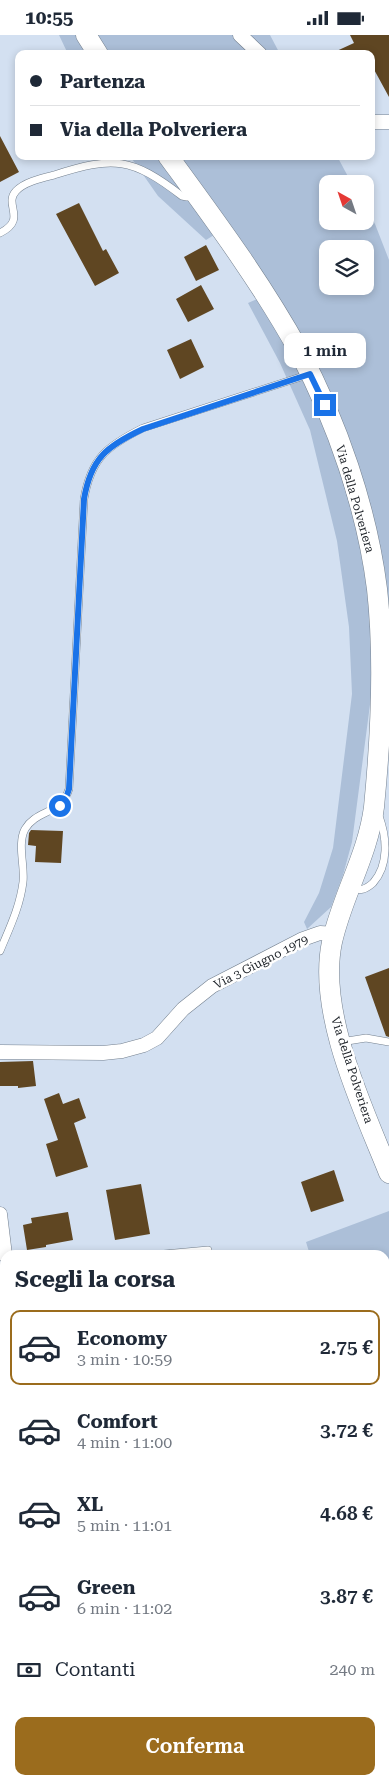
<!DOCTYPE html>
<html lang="it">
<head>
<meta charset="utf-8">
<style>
	:root { --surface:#fff; --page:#f2f2f3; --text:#1f2937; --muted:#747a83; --line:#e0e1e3; --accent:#9b6c1d }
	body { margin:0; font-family:"Roboto Serif",serif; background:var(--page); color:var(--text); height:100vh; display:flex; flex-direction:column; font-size:19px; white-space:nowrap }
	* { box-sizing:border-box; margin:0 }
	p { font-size:16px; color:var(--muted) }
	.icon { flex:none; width:28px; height:28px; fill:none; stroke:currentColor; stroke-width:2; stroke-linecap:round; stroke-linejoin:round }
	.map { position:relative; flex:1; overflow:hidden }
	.side { position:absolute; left:0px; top:1215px; width:390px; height:535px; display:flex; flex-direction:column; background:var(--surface); border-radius:15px 15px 0 0; box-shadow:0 2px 8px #0003 }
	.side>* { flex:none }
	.banner { position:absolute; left:15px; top:15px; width:360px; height:110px; border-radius:10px; box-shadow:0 2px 8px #0003; display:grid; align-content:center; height:110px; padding:0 15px; background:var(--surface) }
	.needle { width:32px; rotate:320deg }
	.tools { position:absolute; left:319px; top:140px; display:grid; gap:10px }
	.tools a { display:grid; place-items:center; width:55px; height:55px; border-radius:10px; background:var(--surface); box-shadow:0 2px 8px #0003; font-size:25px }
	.end { position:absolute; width:22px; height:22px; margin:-11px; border:6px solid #1a73e8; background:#fff; box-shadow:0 0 0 2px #fff }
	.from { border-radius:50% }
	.bubble { position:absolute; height:35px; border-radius:10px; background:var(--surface); box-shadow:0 2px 8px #0003; font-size:16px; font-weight:600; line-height:35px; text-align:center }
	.banner b { display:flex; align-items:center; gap:18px; height:48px; font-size:19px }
	.banner b+b { border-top:1px solid var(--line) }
	.banner i { width:12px; height:12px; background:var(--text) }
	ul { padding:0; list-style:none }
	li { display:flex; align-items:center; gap:15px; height:75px; margin:0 10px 8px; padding:0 5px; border:2px solid transparent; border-radius:10px }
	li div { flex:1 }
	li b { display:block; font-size:19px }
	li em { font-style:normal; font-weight:600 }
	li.active { border-color:var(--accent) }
	li>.icon { width:45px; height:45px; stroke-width:1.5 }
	h2 { padding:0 15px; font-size:22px; line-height:60px }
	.pay { display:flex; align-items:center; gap:12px; height:55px; padding:0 15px; font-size:19px }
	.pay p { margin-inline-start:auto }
	.primary-button { display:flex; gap:10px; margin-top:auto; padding:10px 15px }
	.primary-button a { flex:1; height:58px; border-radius:10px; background:var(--accent); color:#fff; font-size:20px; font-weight:600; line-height:58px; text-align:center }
	.status { display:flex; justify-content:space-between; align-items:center; height:35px; padding:0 25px; background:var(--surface); direction:ltr }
	.status svg { height:14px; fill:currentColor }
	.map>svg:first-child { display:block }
</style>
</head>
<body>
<div class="status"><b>10:55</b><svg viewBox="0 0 49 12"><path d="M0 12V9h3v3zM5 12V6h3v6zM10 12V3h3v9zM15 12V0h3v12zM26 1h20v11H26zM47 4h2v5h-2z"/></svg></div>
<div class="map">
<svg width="389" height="1750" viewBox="0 0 389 1750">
	<rect width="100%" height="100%" fill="#d3e0f1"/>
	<path fill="#acbfd8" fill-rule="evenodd" d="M59,0H270L280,19H68Z
		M130,121H337L352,149H328V186H365V172L375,189L389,225V663L371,662L352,807L343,840L331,872L307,894L304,887L319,858L333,813L352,659L349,592L337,506L310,395L280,328L248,268L257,264L214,200L206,205L158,161ZM328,214H365V251H328Z
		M389,1176V1338L385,1325V1220H310L306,1207Z
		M389,1420V1750H0V1510H5V1745H385V1445Z"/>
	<path fill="#5f4622" d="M350,0H389V62L371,29V19H330L354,8Z
		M0,101L19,137L0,147Z
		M79,168L103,216L106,214L119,238L95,251L56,179Z
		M206,210L219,235L196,246L184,222Z
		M201,250L214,274L188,287L176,264Z
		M191,304L204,332L180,344L167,315Z
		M31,795L63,796L61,828L35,827L36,811L28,810L29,798Z
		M389,933V1002L386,1001L365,942Z
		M33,1026L36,1051L18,1053V1051H0V1027Z
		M59,1058L63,1069L79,1063L86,1083L74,1088L88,1132L56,1142L46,1109L58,1105L44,1064Z
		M334,1135L344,1166L311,1177L301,1147Z
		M141,1149L150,1199L115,1205L106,1155Z
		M68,1177L73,1205L46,1210V1212L27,1215L23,1190L32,1188L31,1183Z"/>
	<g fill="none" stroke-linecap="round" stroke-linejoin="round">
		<defs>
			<path id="service" d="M0,198C28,184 3,170 16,156C24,147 42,143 54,140C114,121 131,122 182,161L187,162L192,160
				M351,853C360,856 365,855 373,848C389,830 387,803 379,781
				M0,916C9,894 20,872 23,847C25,831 17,809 25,794C37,774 61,780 69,754L84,464C91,423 107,411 143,393L310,339
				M341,1007L366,1003L389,1007
				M153,1220L208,1215"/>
			<path id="minor" d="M240,0L260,19
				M371,87H389
				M0,1017L103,1018L122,1016L144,1010L157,1003L183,974L212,951L303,904L320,898L335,899
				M0,1179L5,1220
				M385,1482L389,1479
				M299,1750L300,1745"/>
			<path id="secondary" d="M86,0L98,19
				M168,121C214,184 261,247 299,316C337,387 367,474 377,554C385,626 381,700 374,772C368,820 342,861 332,907C317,978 363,1073 389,1138"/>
		</defs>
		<use href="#service" stroke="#74808f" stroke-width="8"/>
		<use href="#minor" stroke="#74808f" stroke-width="15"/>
		<use href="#secondary" stroke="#74808f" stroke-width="21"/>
		<use href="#service" stroke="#fff" stroke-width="7"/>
		<use href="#minor" stroke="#fff" stroke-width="14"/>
		<use href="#secondary" stroke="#fff" stroke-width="20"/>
	</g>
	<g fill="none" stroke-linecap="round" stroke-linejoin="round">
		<path stroke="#1a73e8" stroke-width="6" d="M60,771L67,760L69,754L84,464C91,423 107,411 143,394L310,339L325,370"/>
	</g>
	<g text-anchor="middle" stroke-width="5" stroke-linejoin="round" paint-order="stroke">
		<g font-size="12" fill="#1d2228" stroke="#fff">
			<text transform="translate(355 464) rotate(74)" y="4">Via della Polveriera</text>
			<text transform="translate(261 927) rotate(-27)" y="4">Via 3 Giugno 1979</text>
			<text transform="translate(352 1035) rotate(72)" y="4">Via della Polveriera</text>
		</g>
	</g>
</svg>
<div class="tools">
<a><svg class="needle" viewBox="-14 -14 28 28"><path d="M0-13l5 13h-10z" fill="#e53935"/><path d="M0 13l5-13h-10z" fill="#747a83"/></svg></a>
<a><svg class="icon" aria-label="layers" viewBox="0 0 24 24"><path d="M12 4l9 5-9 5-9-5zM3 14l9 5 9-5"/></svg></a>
</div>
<i class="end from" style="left:60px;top:771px"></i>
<i class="end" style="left:325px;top:370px"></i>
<div class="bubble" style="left:284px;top:298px;width:82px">1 min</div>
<div class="banner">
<b><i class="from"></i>Partenza</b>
<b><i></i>Via della Polveriera</b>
</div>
<section class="side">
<h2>Scegli la corsa</h2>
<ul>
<li class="active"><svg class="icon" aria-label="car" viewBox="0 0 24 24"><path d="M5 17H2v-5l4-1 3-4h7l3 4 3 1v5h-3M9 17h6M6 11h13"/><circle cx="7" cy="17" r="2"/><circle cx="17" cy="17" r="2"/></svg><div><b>Economy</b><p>3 min · 10:59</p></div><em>2.75 €</em></li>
<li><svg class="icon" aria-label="car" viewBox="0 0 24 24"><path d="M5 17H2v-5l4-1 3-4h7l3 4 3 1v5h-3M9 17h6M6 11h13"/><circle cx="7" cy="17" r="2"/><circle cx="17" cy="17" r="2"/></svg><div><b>Comfort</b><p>4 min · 11:00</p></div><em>3.72 €</em></li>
<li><svg class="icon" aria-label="car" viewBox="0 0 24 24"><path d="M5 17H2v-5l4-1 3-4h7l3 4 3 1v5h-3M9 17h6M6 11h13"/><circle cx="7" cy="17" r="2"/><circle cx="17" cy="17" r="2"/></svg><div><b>XL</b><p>5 min · 11:01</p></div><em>4.68 €</em></li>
<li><svg class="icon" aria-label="car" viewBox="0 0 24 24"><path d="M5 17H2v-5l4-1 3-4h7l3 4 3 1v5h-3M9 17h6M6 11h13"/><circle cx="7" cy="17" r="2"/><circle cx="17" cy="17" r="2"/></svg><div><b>Green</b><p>6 min · 11:02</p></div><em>3.87 €</em></li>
</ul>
<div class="pay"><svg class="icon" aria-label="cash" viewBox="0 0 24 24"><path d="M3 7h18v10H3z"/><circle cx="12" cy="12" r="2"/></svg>Contanti<p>240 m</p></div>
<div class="primary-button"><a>Conferma</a></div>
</section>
</div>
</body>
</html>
